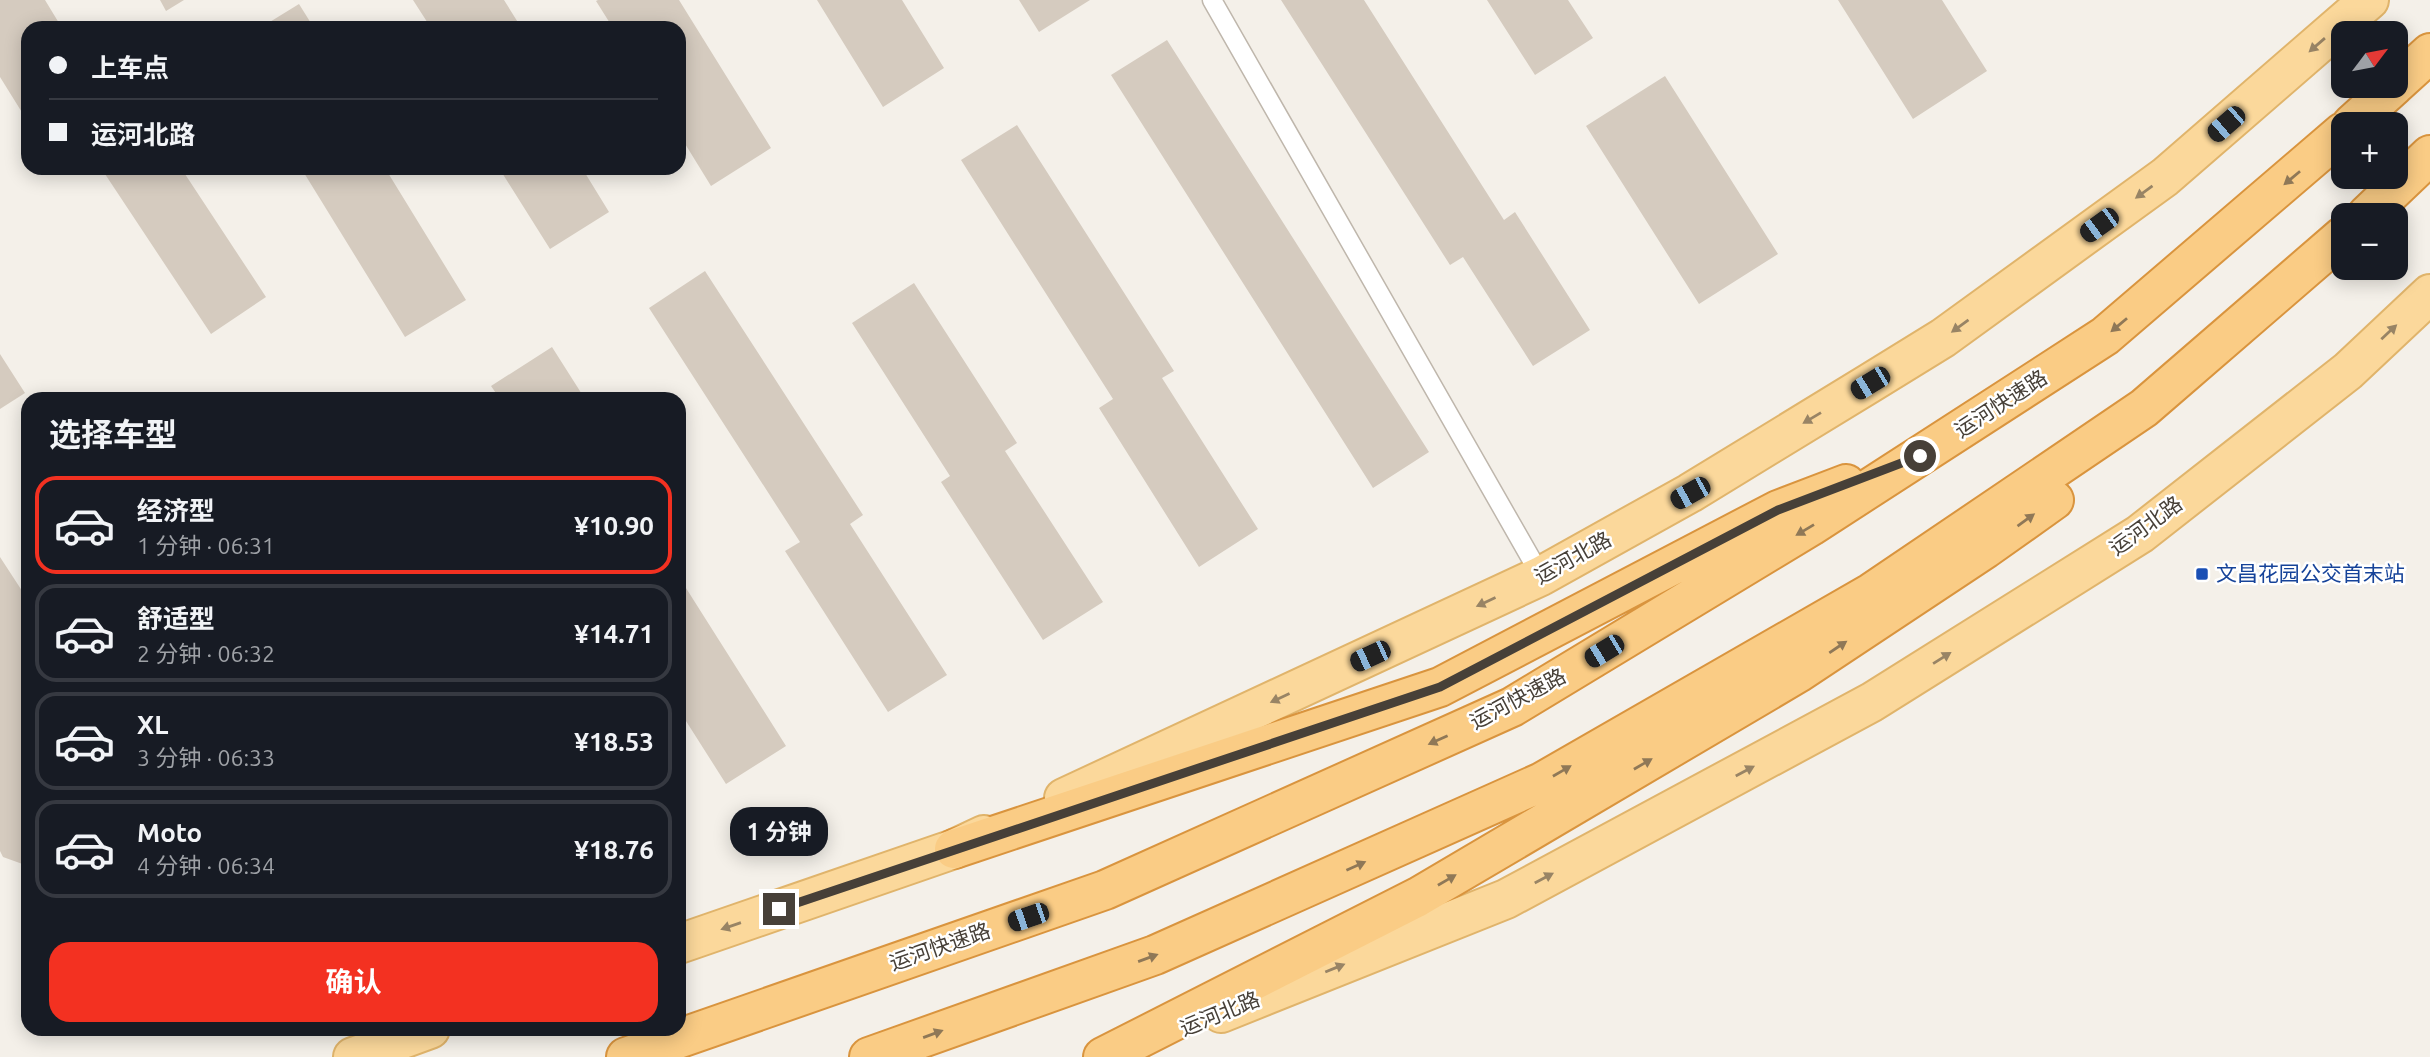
<!DOCTYPE html>
<html lang="zh">
<head>
<meta charset="utf-8">
<style>
	:root { --surface:#171b24; --page:#20242c; --text:#f1f3f6; --muted:#9ea1a6; --line:#363941; --accent:#f33121 }
	body { margin:0; font-family:Ubuntu,"Noto Sans SC",sans-serif; background:var(--page); color:var(--text); height:100vh; display:flex; flex-direction:column; font-size:26px; white-space:nowrap }
	* { box-sizing:border-box; margin:0 }
	p { font-size:23px; color:var(--muted) }
	.icon { flex:none; width:38px; height:38px; fill:none; stroke:currentColor; stroke-width:2; stroke-linecap:round; stroke-linejoin:round }
	.map { position:relative; flex:1; overflow:hidden }
	.sheet { position:absolute; left:21px; top:392px; width:665px; height:644px; display:flex; flex-direction:column; background:var(--surface); border-radius:21px; box-shadow:0 4px 18px #0003 }
	.sheet>* { flex:none }
	.guide { position:absolute; left:21px; top:21px; width:665px; height:154px; border-radius:21px; box-shadow:0 4px 18px #0003; display:grid; align-content:center; height:154px; padding:0 28px; background:var(--surface) }
	.needle { width:46px; rotate:58deg }
	.buttons { position:absolute; left:2331px; top:21px; display:grid; gap:14px }
	.buttons a { display:grid; place-items:center; width:77px; height:77px; border-radius:14px; background:var(--surface); box-shadow:0 4px 18px #0003; font-size:35px }
	.end { position:absolute; width:32px; height:32px; margin:-16px; border:9px solid #474038; background:#fff; box-shadow:0 0 0 4px #fff }
	.from { border-radius:50% }
	.bubble { position:absolute; height:49px; border-radius:21px; background:var(--surface); box-shadow:0 4px 18px #0003; font-size:23px; font-weight:700; line-height:49px; text-align:center }
	.car { position:absolute; width:21px; height:42px; margin:-21px -10px; border-radius:9px; box-shadow:0 0 5px 2px #0007; background:linear-gradient(#222 24%,#8ab4d8 0 40%,#222 0 76%,#8ab4d8 0 86%,#222 0) }
	.guide b { display:flex; align-items:center; gap:24px; height:66px; font-size:26px }
	.guide b+b { border-top:2px solid var(--line) }
	.guide i { width:18px; height:18px; background:var(--text) }
	ul { padding:0; list-style:none }
	li { display:flex; align-items:center; gap:21px; height:98px; margin:0 14px 10px; padding:0 14px; border:4px solid var(--line); border-radius:21px }
	li div { flex:1 }
	li b { display:block; font-size:26px }
	li em { font-style:normal; font-weight:700 }
	li.current { border-color:var(--accent) }
	li>.icon { width:63px; height:63px; stroke-width:1.5 }
	h2 { padding:0 28px; font-size:32px; line-height:84px }
	.primary-button { display:flex; gap:14px; margin-top:auto; padding:14px 28px }
	.primary-button a { flex:1; height:80px; border-radius:21px; background:var(--accent); color:#fff; font-size:28px; font-weight:700; line-height:80px; text-align:center }
	.map>svg:first-child { display:block }
</style>
</head>
<body>
<div class="map">
<svg width="2430" height="1057" viewBox="0 0 2430 1057">
	<rect width="100%" height="100%" fill="#f4f0e9"/>
	<path fill="#d5cbbf" d="M0,0H45L62,28H28V122L0,77Z
		M160,0H184L166,11Z
		M413,0H504L519,24L514,28H431Z
		M598,0H679L771,148L711,186L679,134V28H613L596,1Z
		M817,0H902L944,68L883,107Z
		M1019,0H1090L1039,32Z
		M1281,0H1364L1504,220L1515,212L1590,330L1533,366L1463,257L1450,265Z
		M1487,0H1568L1593,38L1535,75Z
		M1838,0H1942L1987,71L1913,119Z
		M299,4L314,28H260Z
		M1167,40L1429,452L1373,488L1111,75Z
		M1665,76L1778,254L1699,304L1586,126Z
		M1017,125L1174,371L1162,378L1258,529L1199,567L1099,408L1113,399L961,160Z
		M101,168H181L266,297L211,334Z
		M301,168H385L466,300L405,337Z
		M499,168H582L609,212L550,249Z
		M705,271L863,515L850,524L947,675L888,712L785,551L800,542L649,308Z
		M914,283L1017,443L1005,451L1103,602L1043,640L941,482L950,476L852,323Z
		M552,347L585,399H500L491,386Z
		M0,354L25,393L0,409Z
		M0,557L28,600V866L3,857L0,851Z
		M679,577L786,746L726,784L679,710Z"/>
	<g fill="none" stroke-linecap="round" stroke-linejoin="round">
		<defs>
			<path id="service" d="M1212,0L1541,576"/>
			<path id="primary" d="M1064,798L1541,576L1690,493L1870,383L1943,338L2165,177L2369,0
				M679,944L954,849L984,835
				M1221,1013L1506,899L1872,702L2140,534L2348,371L2430,294
				M353,1057L430,1029"/>
			<path id="trunk" d="M2396,84L2430,53
				M2352,124L2394,86
				M2367,215L2430,155
				M954,849L1440,687L1778,510L1846,484
				M626,1057L1105,890L1512,707L1811,526L2105,336L2343,132
				M869,1057L1155,955L1542,782L1871,593L2144,408L2343,236
				M1103,1057L1418,897L1798,673L1985,549L2054,500"/>
		</defs>
		<use href="#service" stroke="#bfb7ac" stroke-width="21"/>
		<use href="#primary" stroke="#e0b46b" stroke-width="42"/>
		<use href="#trunk" stroke="#d9943e" stroke-width="42"/>
		<use href="#service" stroke="#fff" stroke-width="18"/>
		<use href="#primary" stroke="#fbd89b" stroke-width="38"/>
		<use href="#trunk" stroke="#facc85" stroke-width="38"/>
	</g>
	<defs><path id="oneway-solid" d="M-6-.8H1V-3.2L6.5 0L1 3.2V.8H-6Z" transform="scale(1.75)"/></defs>
	<g fill="#988465">
		<use href="#oneway-solid" transform="translate(2317 45) rotate(139)"/>
		<use href="#oneway-solid" transform="translate(2144 192) rotate(144)"/>
		<use href="#oneway-solid" transform="translate(1960 326) rotate(144)"/>
		<use href="#oneway-solid" transform="translate(2389 332) rotate(-43)"/>
		<use href="#oneway-solid" transform="translate(1812 418) rotate(149)"/>
		<use href="#oneway-solid" transform="translate(1486 602) rotate(155)"/>
		<use href="#oneway-solid" transform="translate(1942 658) rotate(-32)"/>
		<use href="#oneway-solid" transform="translate(1280 698) rotate(155)"/>
		<use href="#oneway-solid" transform="translate(1745 771) rotate(-28)"/>
		<use href="#oneway-solid" transform="translate(1544 878) rotate(-28)"/>
		<use href="#oneway-solid" transform="translate(731 926) rotate(161)"/>
		<use href="#oneway-solid" transform="translate(1335 968) rotate(-22)"/>
	</g>
	<g fill="#8f7857">
		<use href="#oneway-solid" transform="translate(2292 178) rotate(140)"/>
		<use href="#oneway-solid" transform="translate(2119 325) rotate(140)"/>
		<use href="#oneway-solid" transform="translate(2026 520) rotate(-36)"/>
		<use href="#oneway-solid" transform="translate(1805 530) rotate(149)"/>
		<use href="#oneway-solid" transform="translate(1838 647) rotate(-34)"/>
		<use href="#oneway-solid" transform="translate(1438 740) rotate(156)"/>
		<use href="#oneway-solid" transform="translate(1643 764) rotate(-30)"/>
		<use href="#oneway-solid" transform="translate(1562 771) rotate(-30)"/>
		<use href="#oneway-solid" transform="translate(1356 866) rotate(-24)"/>
		<use href="#oneway-solid" transform="translate(1447 880) rotate(-30)"/>
		<use href="#oneway-solid" transform="translate(1148 958) rotate(-20)"/>
		<use href="#oneway-solid" transform="translate(933 1034) rotate(-20)"/>
	</g>
	<g fill="none" stroke-linecap="round" stroke-linejoin="round">
		<path stroke="#474038" stroke-width="9" d="M779,909L1440,687L1778,510L1920,456"/>
	</g>
	<rect fill="#1a4fb4" stroke="#fff" stroke-width="2.5" x="2195" y="567" width="14" height="14" rx="3.5"/>
	<g text-anchor="middle" stroke-width="5" stroke-linejoin="round" paint-order="stroke">
		<g font-size="21" fill="#474038" stroke="#fff">
			<text transform="translate(2001 404) rotate(-33)" y="7">运河快速路</text>
			<text transform="translate(2146 526) rotate(-36)" y="7">运河北路</text>
			<text transform="translate(1573 558) rotate(-29)" y="7">运河北路</text>
			<text transform="translate(1518 699) rotate(-28)" y="7">运河快速路</text>
			<text transform="translate(940 947) rotate(-19)" y="7">运河快速路</text>
			<text transform="translate(1220 1014) rotate(-22)" y="7">运河北路</text>
		</g>
		<g font-size="21" fill="#164399" stroke="#fff" text-anchor="start">
			<text x="2216" y="581">文昌花园公交首末站</text>
		</g>
	</g>
</svg>
<div class="buttons">
<a><svg class="needle" viewBox="-14 -14 28 28"><path d="M0-13l5 13h-10z" fill="#e53935"/><path d="M0 13l5-13h-10z" fill="#9ea1a6"/></svg></a>
<a>+</a>
<a>−</a>
</div>
<i class="end from" style="left:1920px;top:456px"></i>
<i class="end" style="left:779px;top:909px"></i>
<div class="bubble" style="left:730px;top:807px;width:98px">1 分钟</div>
<i class="car" style="left:2226px;top:124px;rotate:229deg"></i>
<i class="car" style="left:2099px;top:225px;rotate:234deg"></i>
<i class="car" style="left:1870px;top:383px;rotate:239deg"></i>
<i class="car" style="left:1690px;top:493px;rotate:241deg"></i>
<i class="car" style="left:1604px;top:651px;rotate:239deg"></i>
<i class="car" style="left:1370px;top:656px;rotate:245deg"></i>
<i class="car" style="left:1028px;top:917px;rotate:251deg"></i>
<div class="guide">
<b><i class="from"></i>上车点</b>
<b><i></i>运河北路</b>
</div>
<section class="sheet">
<h2>选择车型</h2>
<ul>
<li class="current"><svg class="icon" aria-label="car" viewBox="0 0 24 24"><path d="M5 17H2v-5l4-1 3-4h7l3 4 3 1v5h-3M9 17h6M6 11h13"/><circle cx="7" cy="17" r="2"/><circle cx="17" cy="17" r="2"/></svg><div><b>经济型</b><p>1 分钟 · 06:31</p></div><em>¥10.90</em></li>
<li><svg class="icon" aria-label="car" viewBox="0 0 24 24"><path d="M5 17H2v-5l4-1 3-4h7l3 4 3 1v5h-3M9 17h6M6 11h13"/><circle cx="7" cy="17" r="2"/><circle cx="17" cy="17" r="2"/></svg><div><b>舒适型</b><p>2 分钟 · 06:32</p></div><em>¥14.71</em></li>
<li><svg class="icon" aria-label="car" viewBox="0 0 24 24"><path d="M5 17H2v-5l4-1 3-4h7l3 4 3 1v5h-3M9 17h6M6 11h13"/><circle cx="7" cy="17" r="2"/><circle cx="17" cy="17" r="2"/></svg><div><b>XL</b><p>3 分钟 · 06:33</p></div><em>¥18.53</em></li>
<li><svg class="icon" aria-label="car" viewBox="0 0 24 24"><path d="M5 17H2v-5l4-1 3-4h7l3 4 3 1v5h-3M9 17h6M6 11h13"/><circle cx="7" cy="17" r="2"/><circle cx="17" cy="17" r="2"/></svg><div><b>Moto</b><p>4 分钟 · 06:34</p></div><em>¥18.76</em></li>
</ul>
<div class="primary-button"><a>确认</a></div>
</section>
</div>
</body>
</html>
